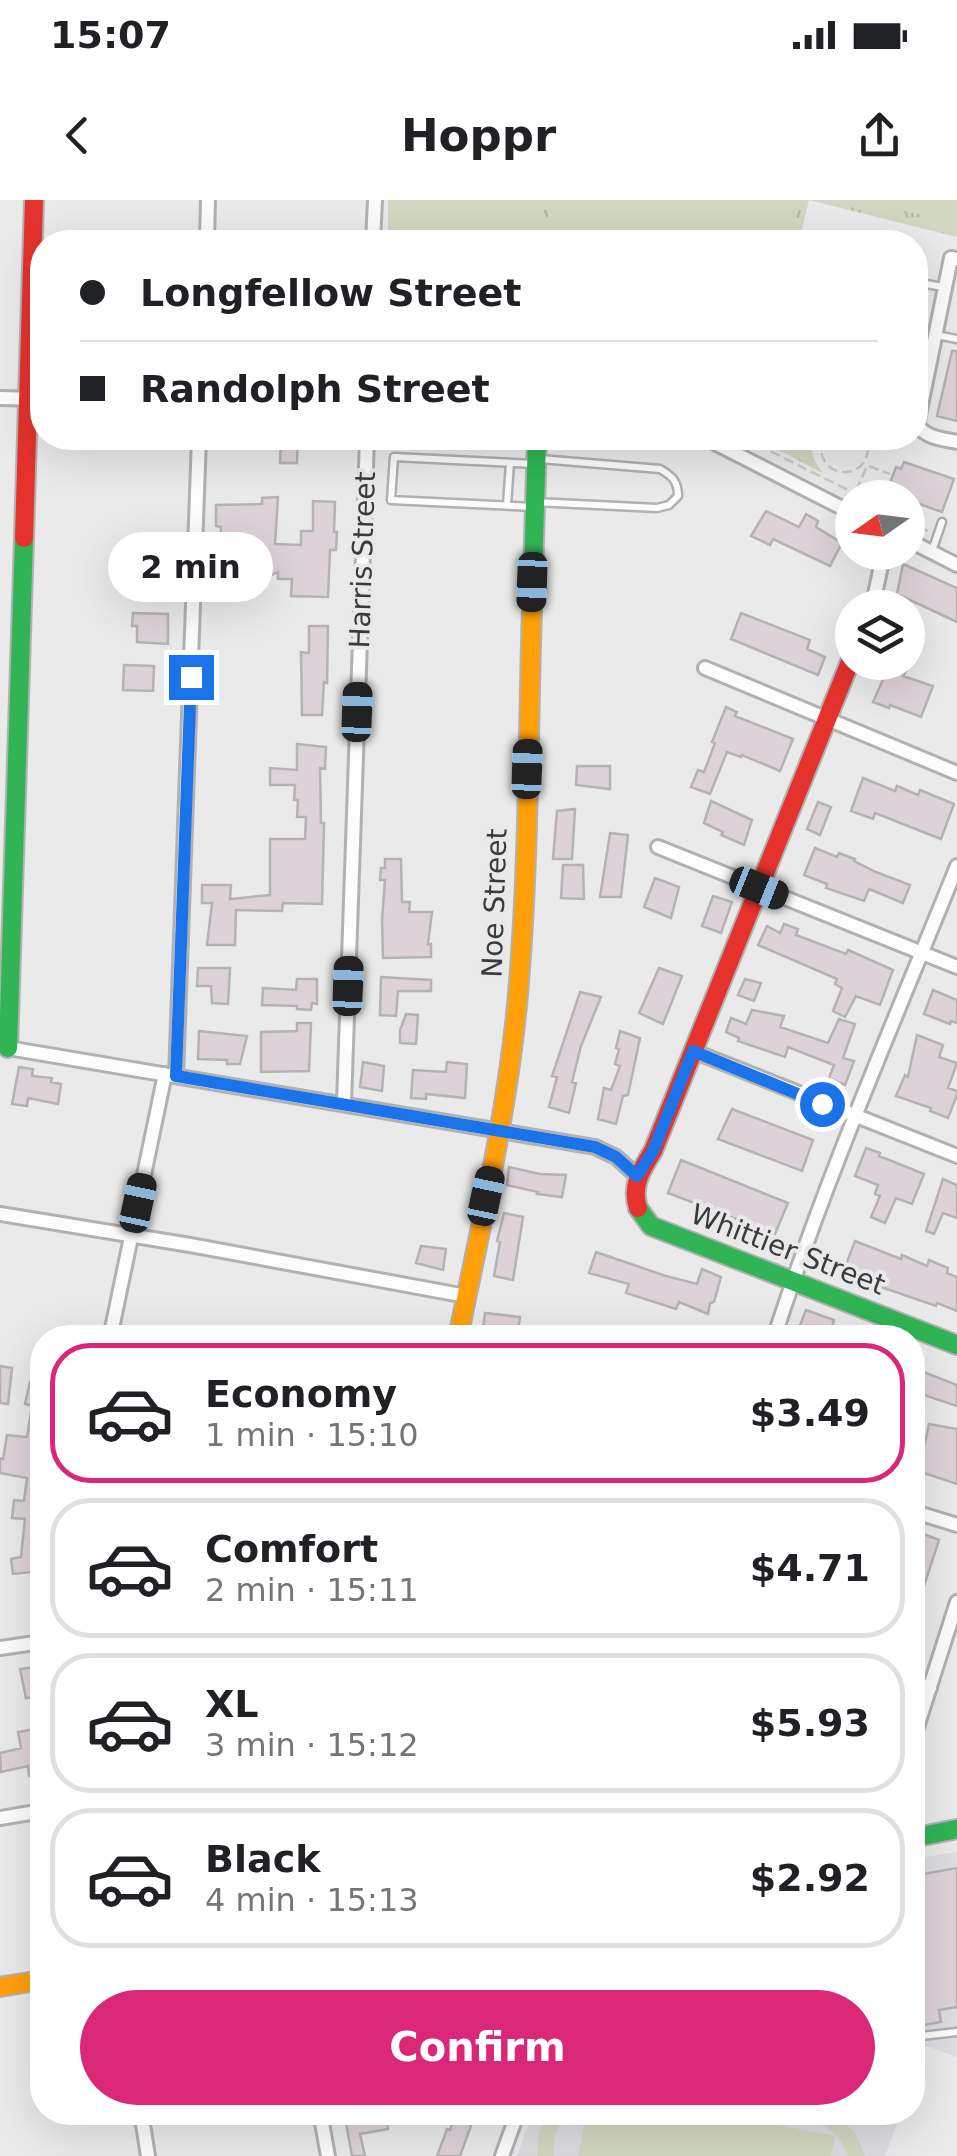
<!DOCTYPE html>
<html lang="en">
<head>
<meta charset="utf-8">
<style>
	:root { --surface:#fff; --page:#f2f2f2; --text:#202124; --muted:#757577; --line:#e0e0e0; --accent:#db2777 }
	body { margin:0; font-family:"DejaVu Sans",sans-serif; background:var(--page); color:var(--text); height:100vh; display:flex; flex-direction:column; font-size:38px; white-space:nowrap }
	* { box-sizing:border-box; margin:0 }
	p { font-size:32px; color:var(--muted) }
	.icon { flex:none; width:55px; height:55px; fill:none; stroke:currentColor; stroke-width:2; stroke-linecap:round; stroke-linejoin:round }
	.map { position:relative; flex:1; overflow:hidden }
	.drawer { position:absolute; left:30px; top:1125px; width:895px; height:800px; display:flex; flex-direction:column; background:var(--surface); border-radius:40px; box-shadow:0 10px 40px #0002 }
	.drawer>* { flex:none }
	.hud { position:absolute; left:30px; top:30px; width:898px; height:220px; border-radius:40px; box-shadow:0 10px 40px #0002; display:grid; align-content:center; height:220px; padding:0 50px; background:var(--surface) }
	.needle { width:65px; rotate:256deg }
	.buttons { position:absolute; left:835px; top:280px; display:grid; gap:20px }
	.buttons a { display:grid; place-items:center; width:90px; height:90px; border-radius:50%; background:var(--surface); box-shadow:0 10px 40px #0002; font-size:50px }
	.end { position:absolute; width:45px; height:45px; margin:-22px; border:12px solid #1a73e8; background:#fff; box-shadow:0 0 0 5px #fff }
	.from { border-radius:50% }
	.bubble { position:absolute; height:70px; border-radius:35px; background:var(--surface); box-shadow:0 10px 40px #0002; font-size:32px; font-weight:700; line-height:70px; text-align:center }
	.car { position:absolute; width:30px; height:60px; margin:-30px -15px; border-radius:12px; box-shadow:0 0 8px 2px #0007; background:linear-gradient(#222 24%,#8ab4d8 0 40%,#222 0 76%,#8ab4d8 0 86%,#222 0) }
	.hud b { display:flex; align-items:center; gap:35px; height:95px; font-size:38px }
	.hud b+b { border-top:2px solid var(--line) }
	.hud i { width:25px; height:25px; background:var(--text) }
	ul { padding:18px 0 0; list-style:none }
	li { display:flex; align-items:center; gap:30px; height:140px; margin:0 20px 15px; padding:0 30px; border:5px solid var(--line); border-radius:40px }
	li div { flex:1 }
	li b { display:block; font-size:38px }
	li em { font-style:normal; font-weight:700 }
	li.active { border-color:var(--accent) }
	li>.icon { width:90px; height:90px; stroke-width:1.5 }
	.cta { display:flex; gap:20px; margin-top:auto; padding:20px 50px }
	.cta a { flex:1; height:115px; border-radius:60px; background:var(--accent); color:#fff; font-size:40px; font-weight:700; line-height:115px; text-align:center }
	.status { display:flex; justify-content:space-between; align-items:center; height:70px; padding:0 50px; background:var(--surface); direction:ltr }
	.status svg { height:28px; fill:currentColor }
	header { display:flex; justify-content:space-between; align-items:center; height:130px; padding:0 50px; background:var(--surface); font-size:45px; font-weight:700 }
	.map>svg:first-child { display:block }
</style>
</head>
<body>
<div class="status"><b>15:07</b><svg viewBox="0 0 49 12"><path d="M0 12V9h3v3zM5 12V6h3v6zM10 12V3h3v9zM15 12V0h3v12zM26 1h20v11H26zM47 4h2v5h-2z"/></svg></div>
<header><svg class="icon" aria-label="back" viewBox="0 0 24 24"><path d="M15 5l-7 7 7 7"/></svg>Hoppr<svg class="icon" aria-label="share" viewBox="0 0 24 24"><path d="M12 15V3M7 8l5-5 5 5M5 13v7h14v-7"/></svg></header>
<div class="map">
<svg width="957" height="1956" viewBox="0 0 957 1956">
	<defs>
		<pattern id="grass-tufts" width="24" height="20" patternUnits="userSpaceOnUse" patternTransform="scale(2.5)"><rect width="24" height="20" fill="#d2d7c1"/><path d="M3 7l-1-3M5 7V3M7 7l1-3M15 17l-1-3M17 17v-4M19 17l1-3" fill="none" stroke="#b5b9a7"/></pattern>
	</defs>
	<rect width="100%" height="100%" fill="#eaeaea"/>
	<path fill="#dcdce1" d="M957,1652V1857L926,1846L913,1881V1659Z
		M533,1913H901L885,1956H517Z"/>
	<path fill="url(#grass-tufts)" d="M388,0H809L799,42H388Z
		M809,0H957V37Z
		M756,238H814C809,253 814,262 824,274Z"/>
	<path fill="#d2d7c1" d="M401,0H513L530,21L541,42H400Z
		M548,0H794L793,34L549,33Z
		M853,0H944L941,19Z
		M587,1912L714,1913L835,1936L831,1956H578Z
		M546,1913H564L555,1936L553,1956H537L539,1933Z
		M783,1913H835L856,1934L865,1956H848C837,1925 813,1918 783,1913Z"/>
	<path fill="#ddd2d8" stroke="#b3b3b3" stroke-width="2.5" d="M952,151H957V221L937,216Z
		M281,238H298L297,263H280Z
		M904,262L954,279L942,312L908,300V298L891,295L894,285L890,283L896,267L901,269Z
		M278,297L275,344L301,345V331H313V301L335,302L334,332H337L336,350H330L328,397L291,396L292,379H278V372L254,382V394H222L221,362H219L221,327L216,326V305L262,304V298Z
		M766,311L799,327L806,314L818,321L816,327L842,343L830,366L773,339L770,345L751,336Z
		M134,342L167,343L168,359H163L159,390H125L128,365H134Z
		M903,364L957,388V422L897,394Z
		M133,413L168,414V444L137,442V426H132Z
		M741,413L810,440L807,449L825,457L818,475L731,439Z
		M309,426H328L327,483L324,482L322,515H302L301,452L309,453Z
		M124,465L154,466L153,491L123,490Z
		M889,466L906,471L903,476L933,486L921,517L890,505L889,508L873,502Z
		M726,507L737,512L735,516L793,539L780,571L742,555L741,557L727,552L710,594L691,587L698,570L704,572L715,543L712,542Z
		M297,544L326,547L325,569L320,568L321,623H324L322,704L283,703L282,711L236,710L235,745H207L212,703H202V685H231L230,699L270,695V639H305L306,617H297L298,600H294L295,585H270V568L297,570Z
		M577,566H610V589L576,585Z
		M863,578L895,591L897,586L918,595L920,590L954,604L941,639L875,613L873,619L851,611Z
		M711,601L752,620L744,645L721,635L723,632L704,623Z
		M818,602L831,607L820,635L807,629Z
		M575,609L572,659H553L557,611Z
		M610,633L628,635L621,697H600Z
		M815,648L837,657L839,653L855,659L854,661L876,672L910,685L903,703L869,689L864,701L826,688L827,684L804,675Z
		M385,659H401L402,702H410L409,712H432L428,744H431V757L383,758L382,720L385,680H380L381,668H385Z
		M563,665H583L584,699L561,698Z
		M655,678L679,687L671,718L644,707Z
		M713,696L732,702L721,733L702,726Z
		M784,724L798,729L796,735L846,754L848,750L893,770L880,805L856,796L845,817L833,811L842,788L835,784L837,779L758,745L767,726L780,733Z
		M198,768H230L228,804L212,803L211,786H197Z
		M659,768L682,776L663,824L639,813Z
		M381,777L431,780V791H398L396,816L380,815Z
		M297,779H317V804L312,803L311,810L297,809V806L262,805L263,788L296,790Z
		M745,779L761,783L754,801L738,795Z
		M933,790L957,800V823L951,821L950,824L924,814Z
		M580,792L601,797L581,846L572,882L576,883L569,913L549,907L557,877L552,876Z
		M752,810L784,816L780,827L828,843L839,819L855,824L843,858L854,861L845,885L829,878L834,865L788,847L785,857L738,841L739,838L726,832L731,818L746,824Z
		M406,814L418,815L416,844L400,843V830Z
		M297,823H311L309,871L261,872V832L297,831Z
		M199,831L247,836L240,864H227V860L198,859Z
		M620,831L640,838L628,895L623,896L616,924L598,919L604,888L611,890L620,866L615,864L619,849L616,848Z
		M917,835L943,845L939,857L957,863L948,888L957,891V895L948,918L930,911L931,908L896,896L905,875L908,877Z
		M363,862L384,866L382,891L360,887Z
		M447,862L467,864L465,898L426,894V899L411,898L413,870L446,872Z
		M19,867L33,869L32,876L52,878L51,882L61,884L58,904L28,898L27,906L12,904Z
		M732,909L813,940L802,971L718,939Z
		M866,948L880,953L879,956L924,974L912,1004L896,998L885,1023L871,1017L880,996L875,994L878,985L855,976Z
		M681,960L788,1003L775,1034L668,993Z
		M509,967L540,974L566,975L562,997L537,994L538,992L507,985Z
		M943,979L957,985V1018L943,1013L934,1034L926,1031Z
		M504,1013L523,1017L513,1080L494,1076L500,1042L497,1041Z
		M855,1041L901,1059L902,1055L927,1066L929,1060L948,1068L947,1073L957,1077V1111L937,1103L936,1106L884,1088L866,1080L867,1076L845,1067Z
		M421,1046L446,1049L443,1070L416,1063Z
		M596,1052L666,1076L697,1084L702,1069L721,1077L714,1102L710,1103L708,1114L679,1102L676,1109L626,1093L629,1084L589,1073Z
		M806,1110L834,1120L829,1138H805L796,1135Z
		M485,1113L520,1117L517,1136L504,1134V1138H482Z
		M0,1166L12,1168L8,1204L0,1203Z
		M916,1169L957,1185V1206L912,1191Z
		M30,1182L42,1184V1343H39L42,1371L13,1374L11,1359L21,1357L25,1319L12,1318L14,1300L24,1301L27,1278L0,1273V1258L3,1259L7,1235L27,1237L32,1206L25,1204Z
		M929,1224L957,1229V1284L912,1269V1238L925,1243Z
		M916,1331L939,1340L922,1392L912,1389V1381L921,1359L914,1357L919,1346L912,1345Z
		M42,1466V1496L26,1498L20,1469Z
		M42,1528V1574L29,1576L28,1566L1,1572L0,1553L21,1548L18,1532Z
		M957,1668V1807L939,1810L941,1822L912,1827V1676Z
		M344,1912H386L388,1929L360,1934L365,1956H352Z
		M457,1912H476L460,1956H437L447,1929L450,1930Z"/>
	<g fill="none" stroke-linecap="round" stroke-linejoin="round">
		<defs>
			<path id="lane" d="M915,82L943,87
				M936,135L957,139
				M535,302L657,308L669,305L678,296C678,281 672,276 660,269L540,259
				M507,305L510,263
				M534,307L391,300L394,257L535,264
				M932,351L942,322
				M912,1837L957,1832"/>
			<path id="street" d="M207,42L208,0
				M373,42L375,0
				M957,59L951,58L917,225C926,238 943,239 957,242
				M0,198L42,199
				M705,238L852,313
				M908,340L957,365
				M872,408L884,352
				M705,468L957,573
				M658,647L957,767
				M2,847L595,947L616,957L637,976
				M693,851L957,956
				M176,876L199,238
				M344,903L367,238
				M0,1014L190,1045L466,1096
				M110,1138L165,874
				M774,1138C826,977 894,822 957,666
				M912,1311L957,1325
				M0,1448L42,1442
				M912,1482L930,1488
				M912,1543L957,1402
				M0,1618L42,1611
				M141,1912L148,1956
				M320,1912L328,1956
				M502,1956L518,1912"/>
			<path id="fast" d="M532,408L537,238
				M8,848L24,338
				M638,1008L651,1026L957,1145
				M912,1638L957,1629"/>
			<path id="slow" d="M458,1138C481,1024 508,910 518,794C529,666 528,536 532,408
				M0,1787L42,1780"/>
			<path id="jam" d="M24,338L34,0
				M638,1008C631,986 641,970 653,951L852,457"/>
		</defs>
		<use href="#lane" stroke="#b1b1b1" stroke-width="11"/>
		<use href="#street" stroke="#b1b1b1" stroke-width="18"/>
		<use href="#fast" stroke="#b1b1b1" stroke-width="22"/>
		<use href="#slow" stroke="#b1b1b1" stroke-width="22"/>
		<use href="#jam" stroke="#b1b1b1" stroke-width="22"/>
		<path stroke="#c9c9ca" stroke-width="2.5" stroke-dasharray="10 5" stroke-linecap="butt" d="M744,238L864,298
			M822,238C812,285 879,282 866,238
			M869,266L890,274
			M856,291L867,266
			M908,320L928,331"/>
		<use href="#lane" stroke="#fcfcfc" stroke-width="6"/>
		<use href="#street" stroke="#fcfcfc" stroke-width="12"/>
		<use href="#fast" stroke="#30b455" stroke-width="18"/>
		<use href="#slow" stroke="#ff9f0a" stroke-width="18"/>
		<use href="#jam" stroke="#e5322d" stroke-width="18"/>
	</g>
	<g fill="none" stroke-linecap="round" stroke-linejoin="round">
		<path stroke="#1a73e8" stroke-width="12" d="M191,477L176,876L595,947L616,957L637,976L653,951L693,851L822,904"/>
	</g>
	<g text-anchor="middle" stroke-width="8" stroke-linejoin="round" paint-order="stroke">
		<g font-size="28" fill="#3a3a3b" stroke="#e9e9eb">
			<text transform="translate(362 360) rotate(-88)" y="10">Harris Street</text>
			<text transform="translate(494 703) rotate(-88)" y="10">Noe Street</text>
			<text transform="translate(788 1049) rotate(21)" y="10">Whittier Street</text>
		</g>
	</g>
</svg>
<div class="buttons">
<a><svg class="needle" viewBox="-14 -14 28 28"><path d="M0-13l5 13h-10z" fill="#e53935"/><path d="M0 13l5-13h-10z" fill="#757577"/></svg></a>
<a><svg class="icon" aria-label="layers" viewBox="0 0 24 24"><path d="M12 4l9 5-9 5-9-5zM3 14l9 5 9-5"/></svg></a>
</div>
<i class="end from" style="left:822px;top:904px"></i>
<i class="end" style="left:191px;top:477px"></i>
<div class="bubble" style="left:108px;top:332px;width:165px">2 min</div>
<i class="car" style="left:532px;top:382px;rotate:182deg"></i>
<i class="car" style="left:357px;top:512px;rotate:2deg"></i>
<i class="car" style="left:527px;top:569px;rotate:2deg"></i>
<i class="car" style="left:759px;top:688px;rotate:112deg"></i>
<i class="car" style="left:348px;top:786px;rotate:2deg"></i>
<i class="car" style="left:486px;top:996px;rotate:12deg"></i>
<i class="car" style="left:138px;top:1003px;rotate:12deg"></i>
<div class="hud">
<b><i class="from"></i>Longfellow Street</b>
<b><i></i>Randolph Street</b>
</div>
<section class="drawer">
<ul>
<li class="active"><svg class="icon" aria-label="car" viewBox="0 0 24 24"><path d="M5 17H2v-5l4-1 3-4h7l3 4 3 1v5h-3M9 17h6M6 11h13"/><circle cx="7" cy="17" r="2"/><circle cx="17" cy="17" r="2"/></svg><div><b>Economy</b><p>1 min · 15:10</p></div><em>$3.49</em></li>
<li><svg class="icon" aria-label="car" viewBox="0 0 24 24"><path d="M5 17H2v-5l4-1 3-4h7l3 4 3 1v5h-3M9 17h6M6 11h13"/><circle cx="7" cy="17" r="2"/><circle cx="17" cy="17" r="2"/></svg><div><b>Comfort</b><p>2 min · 15:11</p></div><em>$4.71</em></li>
<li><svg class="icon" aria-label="car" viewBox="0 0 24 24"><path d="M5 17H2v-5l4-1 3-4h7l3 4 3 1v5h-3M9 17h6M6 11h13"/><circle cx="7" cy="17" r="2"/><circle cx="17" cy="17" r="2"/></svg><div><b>XL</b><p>3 min · 15:12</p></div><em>$5.93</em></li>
<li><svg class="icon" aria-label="car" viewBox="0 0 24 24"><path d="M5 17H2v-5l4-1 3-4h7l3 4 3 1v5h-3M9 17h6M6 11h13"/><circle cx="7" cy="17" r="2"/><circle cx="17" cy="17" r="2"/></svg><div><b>Black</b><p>4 min · 15:13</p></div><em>$2.92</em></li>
</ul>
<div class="cta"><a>Confirm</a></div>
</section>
</div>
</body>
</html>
